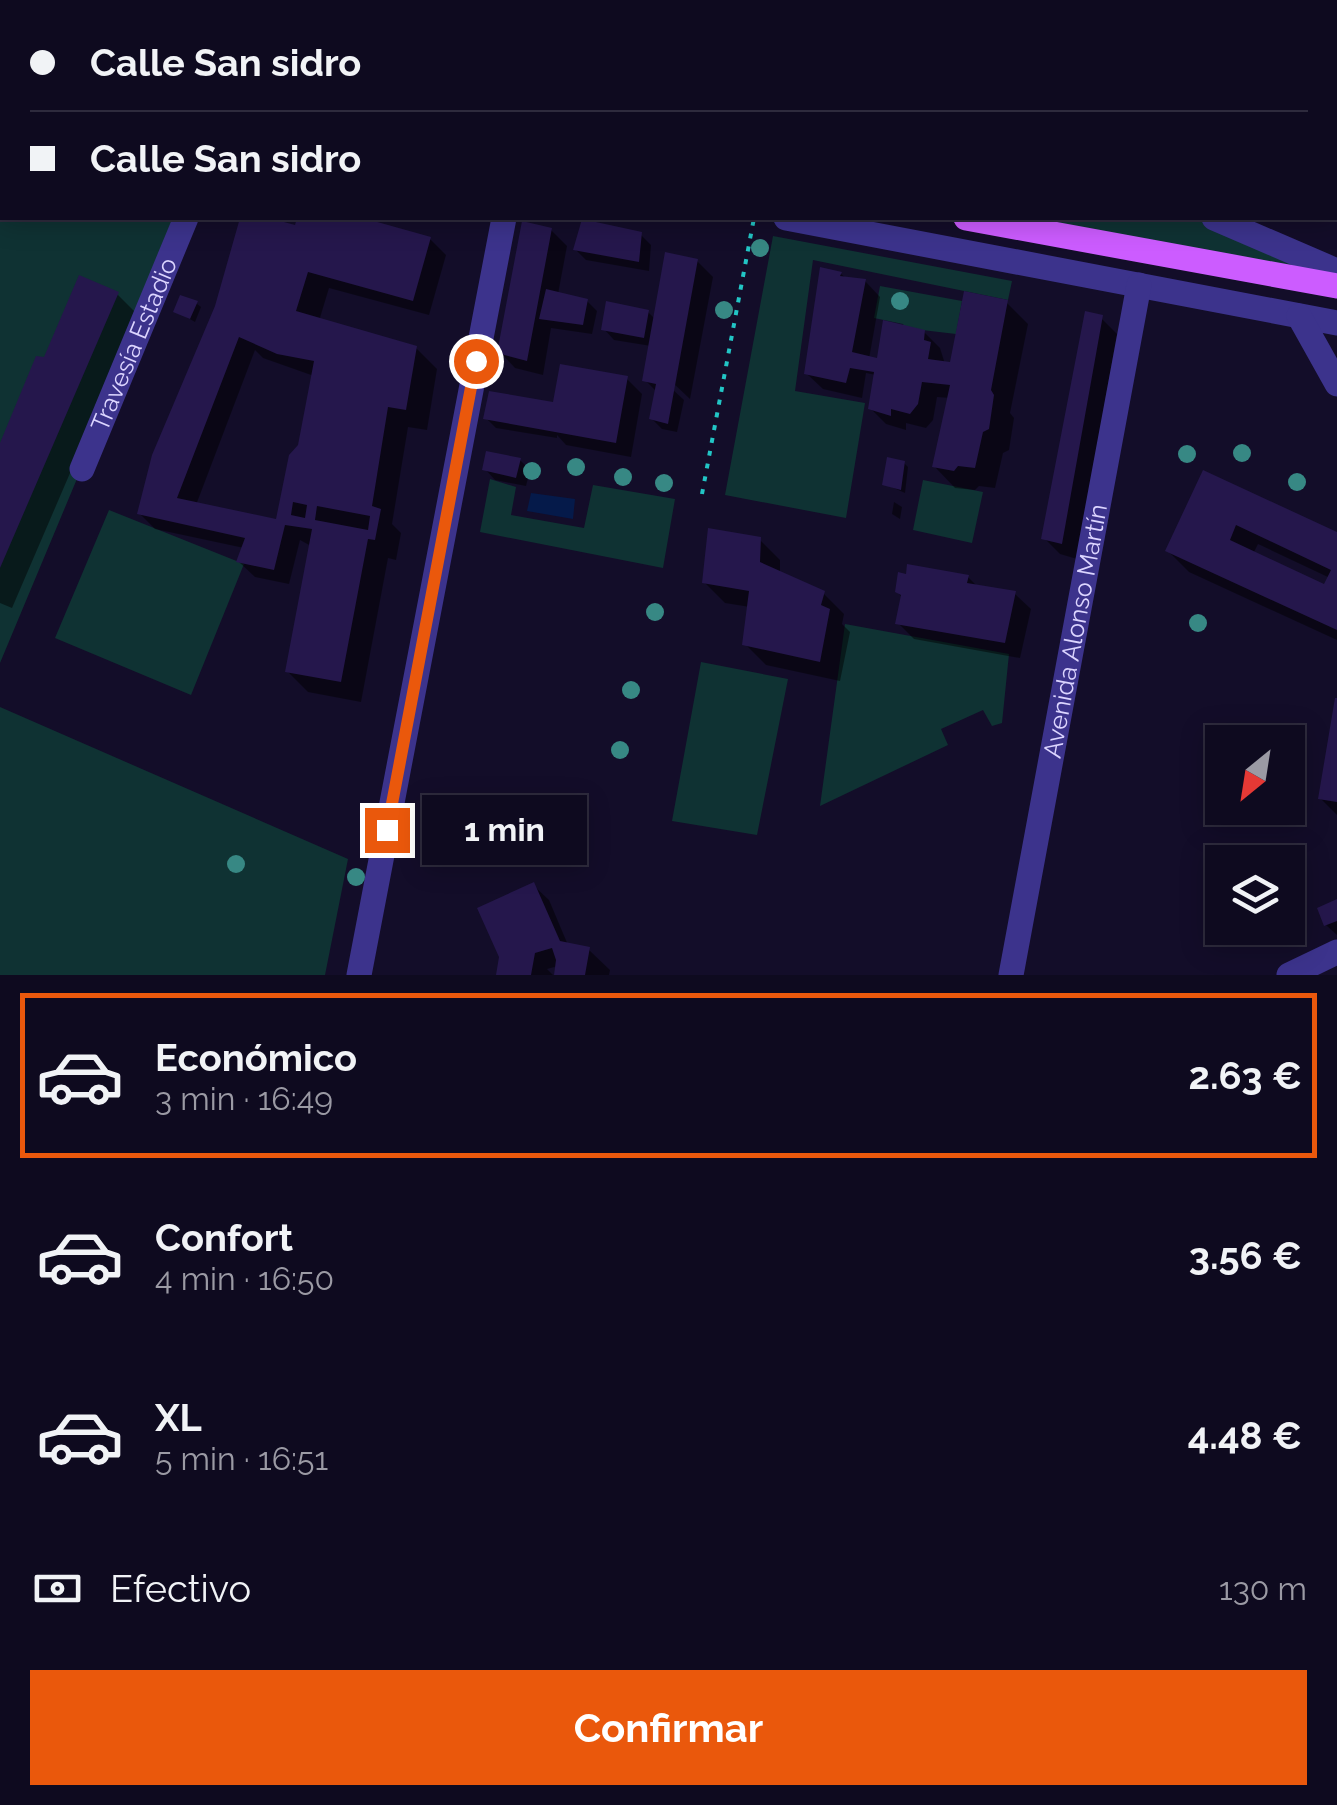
<!DOCTYPE html>
<html lang="es">
<head>
<meta charset="utf-8">
<style>
	:root { --surface:#0e0a1f; --page:#171328; --text:#f1f3f6; --muted:#9b9aa4; --line:#2e2b3d; --accent:#ea580c }
	body { margin:0; font-family:Raleway,sans-serif; background:var(--page); color:var(--text); height:100vh; display:flex; flex-direction:column; font-size:38px; white-space:nowrap }
	* { box-sizing:border-box; margin:0 }
	p { font-size:32px; color:var(--muted) }
	.icon { flex:none; width:55px; height:55px; fill:none; stroke:currentColor; stroke-width:2; stroke-linecap:round; stroke-linejoin:round }
	.map { position:relative; height:975px; overflow:hidden }
	.panel { display:flex; flex-direction:column; background:var(--surface); flex:1 }
	.panel>* { flex:none }
	.banner { position:absolute; left:0px; top:0px; width:1338px; height:220px; box-shadow:0 5px 25px #0003,0 0 0 2px var(--line); display:grid; align-content:center; height:220px; padding:0 30px; background:var(--surface) }
	.needle { width:65px; rotate:210deg }
	.controls { position:absolute; left:1205px; top:725px; display:grid; gap:20px }
	.controls a { display:grid; place-items:center; width:100px; height:100px; border-radius:0px; background:var(--surface); box-shadow:0 5px 25px #0003,0 0 0 2px var(--line); font-size:50px }
	.end { position:absolute; width:45px; height:45px; margin:-22px; border:12px solid #ea580c; background:#fff; box-shadow:0 0 0 5px #fff }
	.from { border-radius:50% }
	.bubble { position:absolute; height:70px; border-radius:0px; background:var(--surface); box-shadow:0 5px 25px #0003,0 0 0 2px var(--line); font-size:32px; font-weight:700; line-height:70px; text-align:center }
	.banner b { display:flex; align-items:center; gap:35px; height:95px; font-size:38px }
	.banner b+b { border-top:2px solid var(--line) }
	.banner i { width:25px; height:25px; background:var(--text) }
	ul { padding:18px 0 0; list-style:none }
	li { display:flex; align-items:center; gap:30px; height:165px; margin:0 20px 15px; padding:0 10px; border:5px solid transparent; border-radius:0px }
	li div { flex:1 }
	li b { display:block; font-size:38px }
	li em { font-style:normal; font-weight:700 }
	li.current { border-color:var(--accent) }
	li>.icon { width:90px; height:90px; stroke-width:1.5 }
	.pay { display:flex; align-items:center; gap:25px; height:110px; padding:0 30px; font-size:38px }
	.pay p { margin-inline-start:auto }
	.cta { display:flex; gap:20px; margin-top:auto; padding:20px 30px }
	.cta a { flex:1; height:115px; border-radius:0px; background:var(--accent); color:#fff; font-size:40px; font-weight:700; line-height:115px; text-align:center }
	.map>svg:first-child { display:block }
</style>
</head>
<body>
<div class="map">
<svg width="1337" height="975" viewBox="0 0 1337 975">
	<rect width="100%" height="100%" fill="#130d29"/>
	<path fill="#0f3233" d="M0,0L41,2H2V218H186L0,663Z
		M135,0H413L421,2H140Z
		M966,218H1214L1337,286Z
		M773,236L1012,281L1008,300L813,260L795,391L865,403L846,518L725,495Z
		M880,286L962,301L956,334L905,328L903,324L874,318Z
		M490,479L516,487L511,515L584,528L593,485L675,499L663,568L480,532Z
		M923,480L983,492L972,543L913,530Z
		M109,510L244,564L191,695L55,638Z
		M845,624L1009,654L1002,723L992,726L983,710L941,729L948,745L820,806Z
		M701,662L788,679L757,835L672,821Z
		M0,707L348,859L325,975H0Z"/>
	<path fill="#051a4a" d="M531,493L575,499L573,519L527,511Z"/>
	<path fill="#0007" fill-rule="evenodd" d="M457,0H603L602,2Z
		M840,0H938L838,2Z
		M957,0H1043L1046,2H955Z
		M242,218H260L297,228L300,218H354L430,239L446,255L429,315L329,288L319,321L416,348L437,369L427,430L408,427L392,524L401,533L396,560L388,558L361,702L308,692L287,671L311,546L300,540L289,584L255,577L239,562L244,548L155,529L139,513L215,313ZM255,350L263,358L314,376L300,446L277,522L196,505Z
		M551,230L567,246L558,294L587,301L597,311L592,334L551,328L543,375L515,368L500,352Z
		M641,235L651,245L649,271L586,260L576,250Z
		M697,261L713,277L690,399L671,381V388L684,400L677,432L662,429L651,418L657,392L645,380L651,346L614,340L604,329L648,312L656,320Z
		M822,270L841,274L847,279L865,281L880,297L869,359L879,361L924,332L940,348L945,364L952,365L1007,303L1028,324L1010,413L1014,418L1009,450L1003,453L995,488L979,486L975,490L955,488L935,467L950,398L937,397L933,420L926,428L906,423V430L886,424L870,408L876,375L866,373L862,398L823,389L807,374Z
		M117,294L138,315L12,608L0,603V451Z
		M196,303L201,307L195,322L176,311Z
		M1101,318L1117,334L1077,559L1060,554L1044,538Z
		M626,378L642,394L631,457L566,445L557,435V438L496,428L486,418L555,404Z
		M520,460L530,470L526,486L495,480L485,469Z
		M904,463L908,467L905,493L885,484Z
		M1205,473L1337,535V640L1189,572L1168,551ZM1258,544L1330,578L1325,588L1253,554Z
		M894,502L902,507L900,519L892,514Z
		M759,539L780,560V574L823,593L844,614L842,624L850,632L840,681L766,665L745,644L750,607L725,603L704,582Z
		M968,577L978,587L1015,594L1031,609L1020,658L914,639L898,623L903,598L897,592Z
		M1337,701V815L1320,798Z
		M533,885L549,900L568,945L589,950L610,970L609,975H557L558,966L547,969L553,975H498Z
		M1337,902V935L1326,925Z"/>
	<path fill="#25174c" fill-rule="evenodd" d="M240,218H269L295,225L297,218H363L431,237L413,301L308,272L296,311L417,346L406,410L388,407L372,506L381,509L375,540L368,539L341,682L285,672L312,529L285,525L274,570L236,562L245,538L137,514L152,455L215,306ZM239,337L277,354L314,361L298,445L289,455L276,519L177,498ZM293,502L307,505L305,518L291,515ZM317,506L370,516L368,530L315,520Z
		M582,219L642,232L639,262L573,250Z
		M522,221L552,228L527,361L497,353Z
		M665,252L698,259L668,424L649,419L656,384L642,381Z
		M820,267L842,272L840,276L866,279L852,352L877,358L883,320L925,330L924,340L931,342L928,359L950,362L964,291L1008,300L991,390L994,395L989,429L983,432L975,468L958,466L954,471L932,467L950,385L922,382L918,404L910,414L891,409V416L868,409L874,372L850,368L846,383L804,374Z
		M79,275L119,292L0,568V443L36,356L44,357Z
		M546,289L588,299L583,325L539,319Z
		M180,295L198,301L190,319L173,312Z
		M606,301L649,310L644,338L601,330Z
		M1085,311L1103,315L1062,544L1041,539Z
		M560,364L628,376L616,443L483,419L489,391L553,402Z
		M486,451L521,458L516,478L482,470Z
		M887,457L905,461L901,490L882,485Z
		M1203,470L1337,532V630L1165,551ZM1236,525L1331,570L1324,584L1230,540Z
		M708,528L761,537L760,562L825,591L821,605L830,609L820,662L742,645L749,591L702,583Z
		M907,564L969,575L967,583L1016,591L1005,643L895,624L901,595L895,592L898,572L906,574Z
		M1335,698H1337V802L1318,799Z
		M534,882L560,941L590,947L585,975H554L556,960L552,948L535,953L531,975H496L499,957L477,908Z
		M1337,899V921L1324,926L1317,908Z"/>
	<g fill="none" stroke-linecap="round" stroke-linejoin="round">
		<path stroke="#22c5c5" stroke-width="4" stroke-dasharray="5 8" stroke-linecap="butt" d="M702,494L754,218"/>
		<g stroke="#3c338c" stroke-width="25">
			<path d="M68,0L72,2"/>
			<path d="M523,0L531,2"/>
			<path d="M604,2L605,0"/>
			<path d="M923,2L924,0"/>
			<path d="M1335,56L1337,54"/>
			<path d="M786,218L1337,323"/>
			<path d="M1214,218L1337,271"/>
			<path d="M1299,316L1337,384"/>
			<path id="s1" d="M82,469L186,218"/>
			<path d="M359,975L504,218"/>
			<path id="s2" d="M1011,975L1139,285"/>
			<path d="M1289,975L1337,952"/>
		</g>
		<path stroke="#cc5cff" stroke-width="25" d="M135,0L140,2
			M966,218L1337,286"/>
	</g>
	<g fill="#378884">
		<circle cx="760" cy="248" r="9"/>
		<circle cx="900" cy="301" r="9"/>
		<circle cx="724" cy="310" r="9"/>
		<circle cx="1242" cy="453" r="9"/>
		<circle cx="1187" cy="454" r="9"/>
		<circle cx="576" cy="467" r="9"/>
		<circle cx="532" cy="471" r="9"/>
		<circle cx="623" cy="477" r="9"/>
		<circle cx="1297" cy="482" r="9"/>
		<circle cx="664" cy="483" r="9"/>
		<circle cx="655" cy="612" r="9"/>
		<circle cx="1198" cy="623" r="9"/>
		<circle cx="631" cy="690" r="9"/>
		<circle cx="620" cy="750" r="9"/>
		<circle cx="236" cy="864" r="9"/>
		<circle cx="356" cy="877" r="9"/>
	</g>
	<g fill="none" stroke-linecap="round" stroke-linejoin="round">
		<path stroke="#ea580c" stroke-width="12" d="M387,830L476,361"/>
	</g>
	<g text-anchor="middle" stroke-width="8" stroke-linejoin="round" paint-order="stroke">
		<g font-size="25" fill="#dcd5ff" stroke="#130d29">
			<text dy="9" stroke="none"><textPath href="#s1" startOffset="135">Travesía Estadio</textPath></text>
			<text dy="9" stroke="none"><textPath href="#s2" startOffset="350">Avenida Alonso Martín</textPath></text>
		</g>
	</g>
</svg>
<div class="controls">
<a><svg class="needle" viewBox="-14 -14 28 28"><path d="M0-13l5 13h-10z" fill="#e53935"/><path d="M0 13l5-13h-10z" fill="#9b9aa4"/></svg></a>
<a><svg class="icon" aria-label="layers" viewBox="0 0 24 24"><path d="M12 4l9 5-9 5-9-5zM3 14l9 5 9-5"/></svg></a>
</div>
<i class="end from" style="left:476px;top:361px"></i>
<i class="end" style="left:387px;top:830px"></i>
<div class="bubble" style="left:422px;top:795px;width:165px">1 min</div>
<div class="banner">
<b><i class="from"></i>Calle San sidro</b>
<b><i></i>Calle San sidro</b>
</div>
</div>
<section class="panel">
<ul>
<li class="current"><svg class="icon" aria-label="car" viewBox="0 0 24 24"><path d="M5 17H2v-5l4-1 3-4h7l3 4 3 1v5h-3M9 17h6M6 11h13"/><circle cx="7" cy="17" r="2"/><circle cx="17" cy="17" r="2"/></svg><div><b>Económico</b><p>3 min · 16:49</p></div><em>2.63 €</em></li>
<li><svg class="icon" aria-label="car" viewBox="0 0 24 24"><path d="M5 17H2v-5l4-1 3-4h7l3 4 3 1v5h-3M9 17h6M6 11h13"/><circle cx="7" cy="17" r="2"/><circle cx="17" cy="17" r="2"/></svg><div><b>Confort</b><p>4 min · 16:50</p></div><em>3.56 €</em></li>
<li><svg class="icon" aria-label="car" viewBox="0 0 24 24"><path d="M5 17H2v-5l4-1 3-4h7l3 4 3 1v5h-3M9 17h6M6 11h13"/><circle cx="7" cy="17" r="2"/><circle cx="17" cy="17" r="2"/></svg><div><b>XL</b><p>5 min · 16:51</p></div><em>4.48 €</em></li>
</ul>
<div class="pay"><svg class="icon" aria-label="cash" viewBox="0 0 24 24"><path d="M3 7h18v10H3z"/><circle cx="12" cy="12" r="2"/></svg>Efectivo<p>130 m</p></div>
<div class="cta"><a>Confirmar</a></div>
</section>
</body>
</html>
